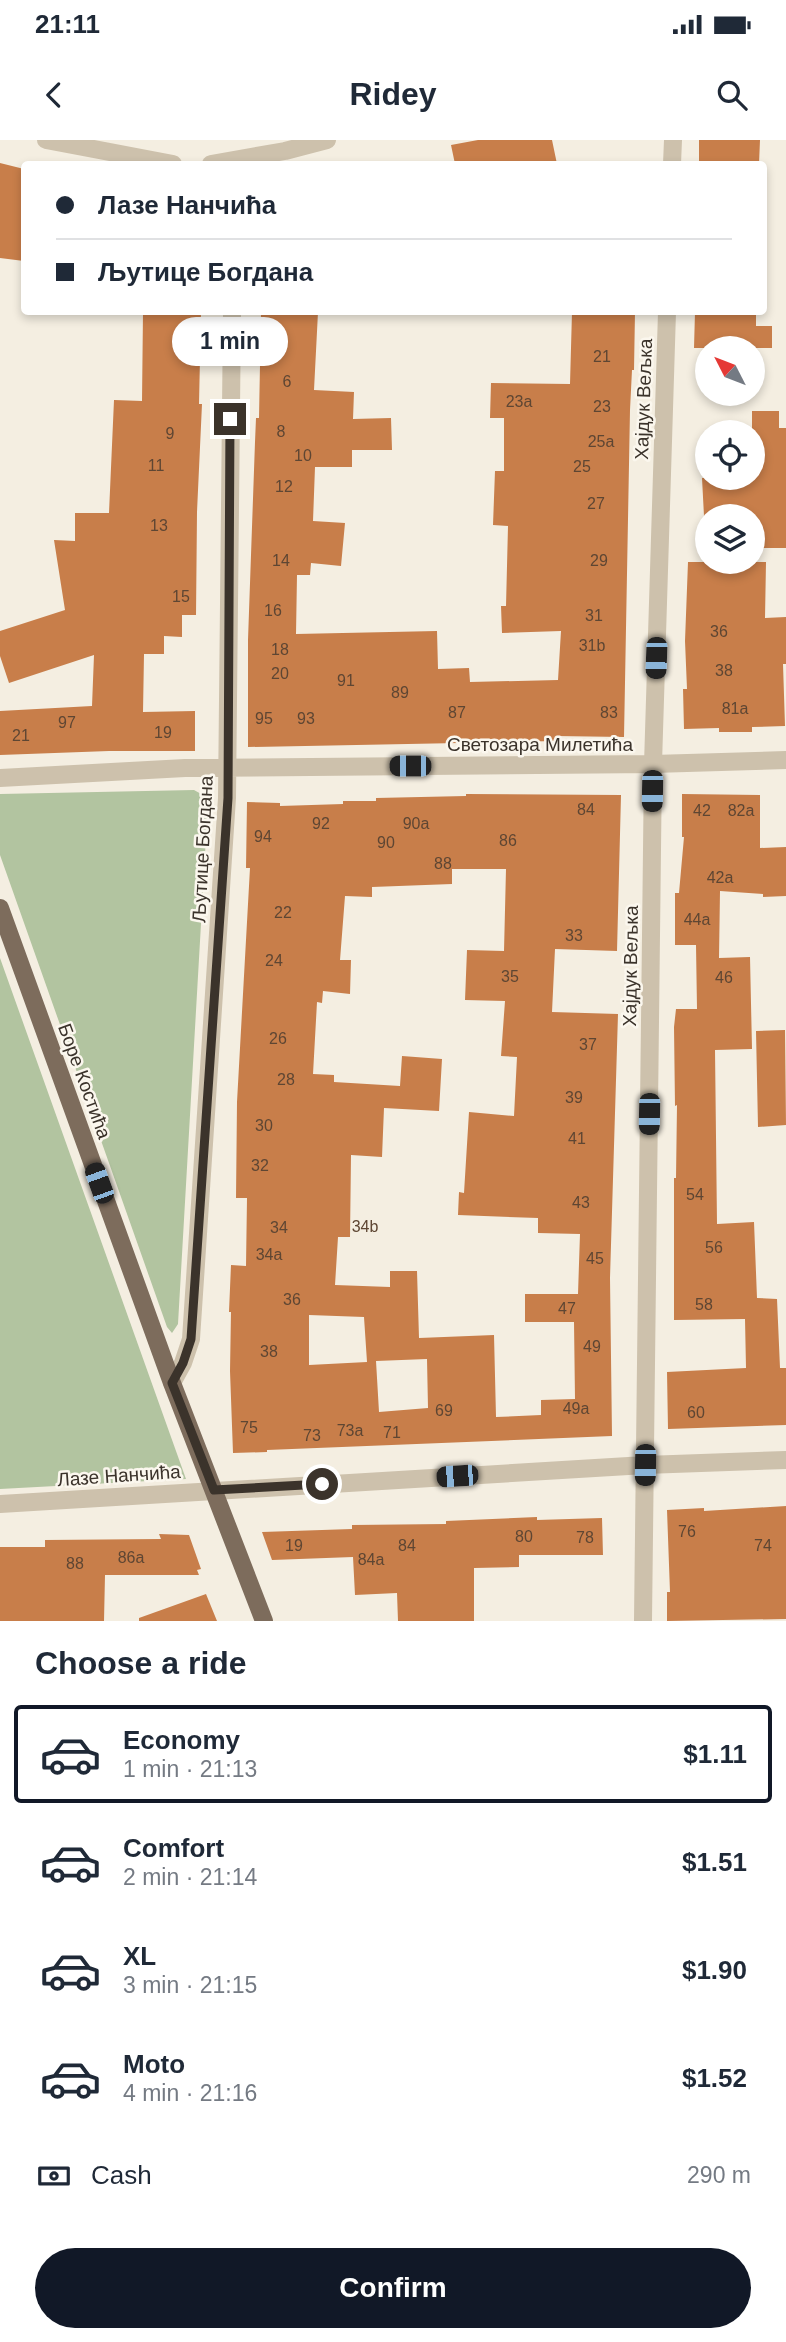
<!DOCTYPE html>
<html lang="en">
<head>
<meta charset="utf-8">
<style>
	:root { --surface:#fff; --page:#f2f2f3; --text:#1f2937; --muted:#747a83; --line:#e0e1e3; --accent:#111827 }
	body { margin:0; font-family:Arial,sans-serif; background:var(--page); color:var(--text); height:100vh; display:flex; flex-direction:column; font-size:26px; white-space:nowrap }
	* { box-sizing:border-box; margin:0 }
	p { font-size:23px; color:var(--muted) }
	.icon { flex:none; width:38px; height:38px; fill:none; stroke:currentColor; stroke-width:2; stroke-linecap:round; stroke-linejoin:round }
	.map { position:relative; height:1481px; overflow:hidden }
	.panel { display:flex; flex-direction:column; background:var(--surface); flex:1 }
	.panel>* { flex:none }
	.guide { position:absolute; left:21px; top:21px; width:746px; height:154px; border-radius:7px; box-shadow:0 4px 10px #0003; display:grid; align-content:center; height:154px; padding:0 35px; background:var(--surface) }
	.needle { width:46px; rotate:312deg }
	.controls { position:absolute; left:695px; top:196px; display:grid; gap:14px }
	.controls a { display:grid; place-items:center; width:70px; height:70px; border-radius:50%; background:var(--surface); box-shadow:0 4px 10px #0003; font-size:35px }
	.end { position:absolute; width:32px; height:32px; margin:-16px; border:9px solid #3b332b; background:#fff; box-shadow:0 0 0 4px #fff }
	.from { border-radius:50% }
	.bubble { position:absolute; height:49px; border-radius:24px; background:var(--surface); box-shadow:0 4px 10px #0003; font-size:23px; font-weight:800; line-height:49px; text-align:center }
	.car { position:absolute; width:21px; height:42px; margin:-21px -10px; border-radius:9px; box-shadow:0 0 5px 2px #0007; background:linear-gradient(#222 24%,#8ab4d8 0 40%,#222 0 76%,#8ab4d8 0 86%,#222 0) }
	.guide b { display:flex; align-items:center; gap:24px; height:66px; font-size:26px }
	.guide b+b { border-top:2px solid var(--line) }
	.guide i { width:18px; height:18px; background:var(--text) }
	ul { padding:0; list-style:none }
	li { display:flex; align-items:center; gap:21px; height:98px; margin:0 14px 10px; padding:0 21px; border:4px solid transparent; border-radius:7px }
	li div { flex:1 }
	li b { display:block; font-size:26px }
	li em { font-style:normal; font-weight:800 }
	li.current { border-color:var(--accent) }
	li>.icon { width:63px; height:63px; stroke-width:1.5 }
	h2 { padding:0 35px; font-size:32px; line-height:84px }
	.pay { display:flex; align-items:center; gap:18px; height:77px; padding:0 35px; font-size:26px }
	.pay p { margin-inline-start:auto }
	.primary-button { display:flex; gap:14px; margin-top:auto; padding:14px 35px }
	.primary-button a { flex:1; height:80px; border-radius:42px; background:var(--accent); color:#fff; font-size:28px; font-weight:800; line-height:80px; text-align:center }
	.status { display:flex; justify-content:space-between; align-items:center; height:49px; padding:0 35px; background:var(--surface); direction:ltr }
	.status svg { height:19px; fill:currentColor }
	header { display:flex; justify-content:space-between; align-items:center; height:91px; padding:0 35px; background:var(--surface); font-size:32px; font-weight:800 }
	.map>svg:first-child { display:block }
</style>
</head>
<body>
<div class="status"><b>21:11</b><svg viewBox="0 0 49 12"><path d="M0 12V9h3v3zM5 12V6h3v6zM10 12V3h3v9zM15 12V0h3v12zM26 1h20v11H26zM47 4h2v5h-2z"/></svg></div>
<header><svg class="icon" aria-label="back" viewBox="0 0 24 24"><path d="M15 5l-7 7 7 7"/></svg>Ridey<svg class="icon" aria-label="search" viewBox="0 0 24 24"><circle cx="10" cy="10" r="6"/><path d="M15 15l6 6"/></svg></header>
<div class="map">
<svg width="786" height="1481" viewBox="0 0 786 1481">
	<rect width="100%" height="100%" fill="#f4eee1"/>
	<path fill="#b2c4a0" d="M194,650L203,655L208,662L178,1184L172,1193L167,1187L0,715V654Z
		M0,818L186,1339L0,1349Z"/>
	<path fill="#c87e4a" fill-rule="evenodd" d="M478,0H552L557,24H455L451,5Z
		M699,0H760L759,24H699Z
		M0,23L24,29V121L0,118Z
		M143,172H201L199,264H202L197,372L196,475H182V497L164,496V514H144L143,572L195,571V611H109L0,615V571L92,566L94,515L9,543L0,516V491L65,470L54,400L75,401V373H109L114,260L142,261Z
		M261,172H318L314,250L354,252L353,279L391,278L392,310H352V327H315L313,381L345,383L341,426L311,423L310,435H297L296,494L437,491L438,529L469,528L470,542L558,540L561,491L502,493L501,466H506L508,386L493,385L495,331H504V278H490L491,243L570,244L572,172H635L634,230H632L630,270L624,597L556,596V601L248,607V500L255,302L256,278H259Z
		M695,172H756V186H772V208H694Z
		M752,271H779V288H786V408H752V376H704L702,338H752Z
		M688,422H766L765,478L786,477V524H783L785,586L752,587V592H719V588L684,589L683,549H687L685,501Z
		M466,654L621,655L617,811L555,809L552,872L618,874L610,1138L612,1296L267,1310V1312L233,1313L230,1231L231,1172H229L231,1125L246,1126L247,1058H236L237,962L250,728H246L247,662L280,663V666L343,664V661H376V658L466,656ZM452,729H506L504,811L467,810L465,860L505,861L501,916L517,917L514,976L469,972L464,1053L459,1052L458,1075L538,1078V1093L580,1094L578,1154H525V1182H574L575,1259L541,1260V1275L496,1277L494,1195L419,1198L417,1131H390V1147L335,1145L338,1097H350L351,1015L382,1017L384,968L439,971L442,919L402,916L400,946L334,942V935L313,934L317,862L322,863L323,851L350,854L351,820H340L345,756L372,757V747L452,744ZM309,1175L364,1177L367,1222L309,1225ZM427,1219L428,1268L379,1272L376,1221Z
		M682,654L760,655V708L786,707V756L763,757V754L720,751L719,818L750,817L752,909L715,910L717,1084L754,1082L757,1158L777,1159L780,1228H786V1285L668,1289L667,1232L746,1228L745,1179L674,1180V1038H676L677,965L675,966L674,887L676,869H697L696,805H675V753H679L684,697H682Z
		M785,890L786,985L758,987L756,891Z
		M786,1366V1479L667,1481V1452H670L667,1370L704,1368V1371Z
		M537,1377V1380L602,1378L603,1415H519V1427L474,1428V1481H398L397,1453L355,1455L353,1417L272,1420L262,1392L352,1389V1385L446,1384V1381Z
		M159,1394L189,1395L201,1429L197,1430L199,1435H105L104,1481H0V1407H45V1400L161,1399Z
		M206,1454L217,1481H139V1478Z"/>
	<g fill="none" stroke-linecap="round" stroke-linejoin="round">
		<path stroke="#cdc1ac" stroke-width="18" d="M46,0L173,24
			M211,24L285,11L327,0
			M672,24L673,0
			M0,638L185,628L653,624L786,620
			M172,1243L183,1223L191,1199L227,658L232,172
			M0,1364L645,1325L786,1320
			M643,1481L653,624L667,172"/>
		<path stroke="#7d6c5c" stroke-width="18" d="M0,768L172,1243L264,1481"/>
	</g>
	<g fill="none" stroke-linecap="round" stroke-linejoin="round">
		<path stroke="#3b332b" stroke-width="9" d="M230,279L228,658L191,1199L183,1223L172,1243L214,1350L322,1344"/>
	</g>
	<g text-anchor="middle" stroke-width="5" stroke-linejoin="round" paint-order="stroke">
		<g font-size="16" fill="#5e4633">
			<text x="602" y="222">21</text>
			<text x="287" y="247">6</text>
			<text x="519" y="267">23a</text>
			<text x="602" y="272">23</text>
			<text x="281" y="297">8</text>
			<text x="170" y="299">9</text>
			<text x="601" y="307">25a</text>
			<text x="303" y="321">10</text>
			<text x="156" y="331">11</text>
			<text x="582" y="332">25</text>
			<text x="284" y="352">12</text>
			<text x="596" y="369">27</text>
			<text x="159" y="391">13</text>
			<text x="281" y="426">14</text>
			<text x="599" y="426">29</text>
			<text x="181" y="462">15</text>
			<text x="273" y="476">16</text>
			<text x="594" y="481">31</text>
			<text x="719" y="497">36</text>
			<text x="592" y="511">31b</text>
			<text x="280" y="515">18</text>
			<text x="724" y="536">38</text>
			<text x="280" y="539">20</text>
			<text x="346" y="546">91</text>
			<text x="400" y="558">89</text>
			<text x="735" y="574">81a</text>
			<text x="457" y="578">87</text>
			<text x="609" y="578">83</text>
			<text x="264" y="584">95</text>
			<text x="306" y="584">93</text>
			<text x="67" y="588">97</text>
			<text x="163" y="598">19</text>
			<text x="21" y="601">21</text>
			<text x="586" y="675">84</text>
			<text x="702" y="676">42</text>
			<text x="741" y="676">82a</text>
			<text x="321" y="689">92</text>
			<text x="416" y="689">90a</text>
			<text x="263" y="702">94</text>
			<text x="508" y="706">86</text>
			<text x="386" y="708">90</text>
			<text x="443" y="729">88</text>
			<text x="720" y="743">42a</text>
			<text x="283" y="778">22</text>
			<text x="697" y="785">44a</text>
			<text x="574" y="801">33</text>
			<text x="274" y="826">24</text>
			<text x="510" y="842">35</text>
			<text x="724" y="843">46</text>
			<text x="278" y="904">26</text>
			<text x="588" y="910">37</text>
			<text x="286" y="945">28</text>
			<text x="574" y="963">39</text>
			<text x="264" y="991">30</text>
			<text x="577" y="1004">41</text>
			<text x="260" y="1031">32</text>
			<text x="695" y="1060">54</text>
			<text x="581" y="1068">43</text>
			<text x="365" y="1092">34b</text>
			<text x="279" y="1093">34</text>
			<text x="714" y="1113">56</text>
			<text x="269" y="1120">34a</text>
			<text x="595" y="1124">45</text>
			<text x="292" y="1165">36</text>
			<text x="704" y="1170">58</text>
			<text x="567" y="1174">47</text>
			<text x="592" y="1212">49</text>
			<text x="269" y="1217">38</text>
			<text x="576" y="1274">49a</text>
			<text x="444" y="1276">69</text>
			<text x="696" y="1278">60</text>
			<text x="249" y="1293">75</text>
			<text x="350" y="1296">73a</text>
			<text x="392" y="1298">71</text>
			<text x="312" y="1301">73</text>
			<text x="687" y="1397">76</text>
			<text x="524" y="1402">80</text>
			<text x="585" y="1403">78</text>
			<text x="294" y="1411">19</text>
			<text x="407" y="1411">84</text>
			<text x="763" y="1411">74</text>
			<text x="131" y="1423">86a</text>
			<text x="371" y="1425">84a</text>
			<text x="75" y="1429">88</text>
		</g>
		<g font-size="19" fill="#3b332b" stroke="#fbf7ee">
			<text transform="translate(643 259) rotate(-88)" y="7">Хајдук Вељка</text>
			<text x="540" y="611">Светозара Милетића</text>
			<text transform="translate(202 709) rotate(-87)" y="7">Љутице Богдана</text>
			<text transform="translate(630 826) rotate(-89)" y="7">Хајдук Вељка</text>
			<text transform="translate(85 941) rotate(70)" y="7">Боре Костића</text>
			<text transform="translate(119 1335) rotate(-4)" y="7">Лазе Нанчића</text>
		</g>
	</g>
</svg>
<div class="controls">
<a><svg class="needle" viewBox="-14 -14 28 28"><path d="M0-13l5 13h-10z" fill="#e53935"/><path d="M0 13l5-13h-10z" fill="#747a83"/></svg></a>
<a><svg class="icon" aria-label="locate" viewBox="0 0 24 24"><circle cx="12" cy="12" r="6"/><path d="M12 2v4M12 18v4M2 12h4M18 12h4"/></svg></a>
<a><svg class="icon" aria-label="layers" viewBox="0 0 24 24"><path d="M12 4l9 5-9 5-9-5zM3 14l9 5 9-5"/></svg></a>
</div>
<i class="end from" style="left:322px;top:1344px"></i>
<i class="end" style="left:230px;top:279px"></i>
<div class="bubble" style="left:172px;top:177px;width:116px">1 min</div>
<i class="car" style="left:656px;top:518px;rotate:182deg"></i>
<i class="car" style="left:410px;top:626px;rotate:270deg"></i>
<i class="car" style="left:652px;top:651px;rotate:181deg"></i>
<i class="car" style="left:649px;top:974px;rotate:181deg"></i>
<i class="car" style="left:99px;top:1043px;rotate:340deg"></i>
<i class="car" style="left:645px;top:1325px;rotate:181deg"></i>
<i class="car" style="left:457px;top:1336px;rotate:266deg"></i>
<div class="guide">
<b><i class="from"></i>Лазе Нанчића</b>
<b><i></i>Љутице Богдана</b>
</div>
</div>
<section class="panel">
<h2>Choose a ride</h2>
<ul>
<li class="current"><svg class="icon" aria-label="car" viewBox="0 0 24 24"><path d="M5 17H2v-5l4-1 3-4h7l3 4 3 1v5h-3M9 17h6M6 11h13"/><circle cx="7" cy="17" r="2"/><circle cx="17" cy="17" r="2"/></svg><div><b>Economy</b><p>1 min · 21:13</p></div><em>$1.11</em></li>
<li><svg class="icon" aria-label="car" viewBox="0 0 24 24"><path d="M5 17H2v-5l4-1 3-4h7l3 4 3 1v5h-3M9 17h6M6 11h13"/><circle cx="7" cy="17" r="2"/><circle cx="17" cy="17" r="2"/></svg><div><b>Comfort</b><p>2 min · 21:14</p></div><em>$1.51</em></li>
<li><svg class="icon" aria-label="car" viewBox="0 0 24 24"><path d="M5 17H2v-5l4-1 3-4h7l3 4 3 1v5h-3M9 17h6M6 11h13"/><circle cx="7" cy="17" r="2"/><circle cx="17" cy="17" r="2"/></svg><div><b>XL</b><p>3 min · 21:15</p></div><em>$1.90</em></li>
<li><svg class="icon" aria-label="car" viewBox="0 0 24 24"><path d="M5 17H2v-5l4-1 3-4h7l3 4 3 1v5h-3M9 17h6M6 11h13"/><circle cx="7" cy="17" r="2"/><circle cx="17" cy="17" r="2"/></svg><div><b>Moto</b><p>4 min · 21:16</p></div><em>$1.52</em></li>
</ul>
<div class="pay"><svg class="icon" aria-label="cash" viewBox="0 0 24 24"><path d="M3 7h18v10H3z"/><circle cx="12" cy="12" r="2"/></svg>Cash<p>290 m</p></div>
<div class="primary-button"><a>Confirm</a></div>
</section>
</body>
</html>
